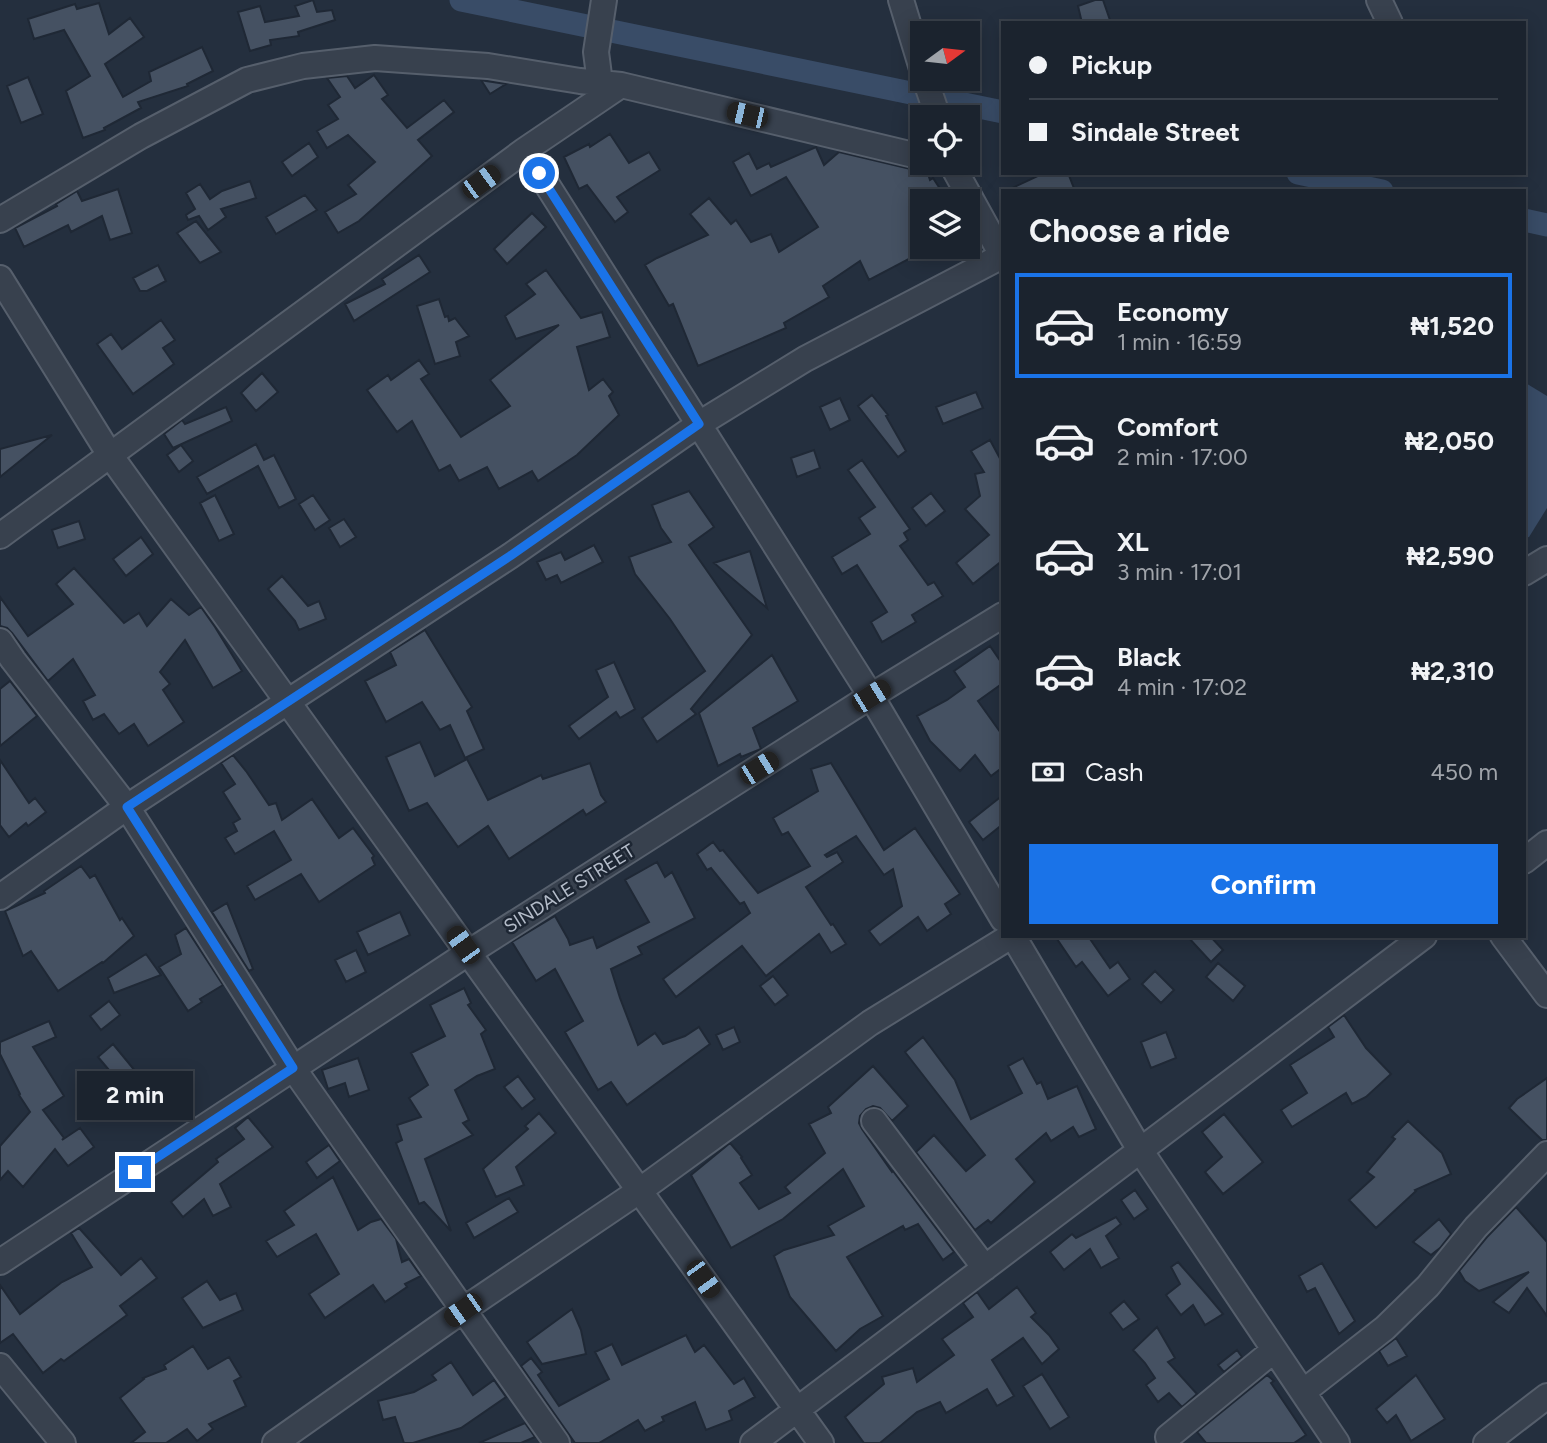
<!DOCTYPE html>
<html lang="en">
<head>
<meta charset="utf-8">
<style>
	:root { --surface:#1b232e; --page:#242b36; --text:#f1f3f6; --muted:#a0a4aa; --line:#39404a; --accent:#1a73e8 }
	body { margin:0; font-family:Figtree,sans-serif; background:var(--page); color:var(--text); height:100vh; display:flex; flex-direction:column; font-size:26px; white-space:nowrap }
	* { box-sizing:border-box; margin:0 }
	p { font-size:23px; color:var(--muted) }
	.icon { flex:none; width:38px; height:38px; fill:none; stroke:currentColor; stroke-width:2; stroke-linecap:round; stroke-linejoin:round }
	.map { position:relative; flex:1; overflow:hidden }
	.side { position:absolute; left:1001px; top:189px; width:525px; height:749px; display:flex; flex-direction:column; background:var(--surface); border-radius:0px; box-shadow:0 4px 18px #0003,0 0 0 2px var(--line) }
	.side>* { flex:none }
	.guide { position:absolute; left:1001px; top:21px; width:525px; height:154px; border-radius:0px; box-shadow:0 4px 18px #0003,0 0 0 2px var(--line); display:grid; align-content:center; height:154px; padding:0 28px; background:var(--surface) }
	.needle { width:46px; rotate:75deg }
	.buttons { position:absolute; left:910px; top:21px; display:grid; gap:14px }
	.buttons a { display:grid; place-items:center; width:70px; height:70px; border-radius:0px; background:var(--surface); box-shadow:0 4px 18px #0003,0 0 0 2px var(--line); font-size:35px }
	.end { position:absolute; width:32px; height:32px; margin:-16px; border:9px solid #1a73e8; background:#fff; box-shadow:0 0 0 4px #fff }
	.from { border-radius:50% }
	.bubble { position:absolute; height:49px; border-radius:0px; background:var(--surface); box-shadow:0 4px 18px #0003,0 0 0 2px var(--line); font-size:23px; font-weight:700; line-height:49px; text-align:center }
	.car { position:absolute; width:21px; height:42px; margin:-21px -10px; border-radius:9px; box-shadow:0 0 5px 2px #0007; background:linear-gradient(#222 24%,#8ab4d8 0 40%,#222 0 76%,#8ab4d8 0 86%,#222 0) }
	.guide b { display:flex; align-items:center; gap:24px; height:66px; font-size:26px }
	.guide b+b { border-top:2px solid var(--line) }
	.guide i { width:18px; height:18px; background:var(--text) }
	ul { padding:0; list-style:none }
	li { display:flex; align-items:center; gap:21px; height:105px; margin:0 14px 10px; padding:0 14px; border:4px solid transparent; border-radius:0px }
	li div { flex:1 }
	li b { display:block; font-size:26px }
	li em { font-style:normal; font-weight:700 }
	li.on { border-color:var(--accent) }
	li>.icon { width:63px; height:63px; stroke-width:1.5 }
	h2 { padding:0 28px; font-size:32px; line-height:84px }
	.pay { display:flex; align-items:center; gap:18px; height:77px; padding:0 28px; font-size:26px }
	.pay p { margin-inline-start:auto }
	.primary-button { display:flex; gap:14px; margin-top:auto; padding:14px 28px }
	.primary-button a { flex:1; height:80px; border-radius:0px; background:var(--accent); color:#fff; font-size:28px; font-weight:700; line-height:80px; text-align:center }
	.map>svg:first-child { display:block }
</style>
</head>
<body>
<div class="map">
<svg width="1547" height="1443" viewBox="0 0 1547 1443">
	<rect width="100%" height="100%" fill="#242f3e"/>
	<path fill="#394c67" d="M1524,382L1547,396V508L1529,537L1524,538Z"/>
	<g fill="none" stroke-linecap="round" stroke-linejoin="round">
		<path stroke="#394c67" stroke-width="23" d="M461,0L1003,112
			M1298,173L1382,191
			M1524,220L1547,225"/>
	</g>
	<path fill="#455162" stroke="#1f2835" stroke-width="2" d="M313,0L317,12L332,10L335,20L298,32L299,36L270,40L271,45L250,51L238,12L260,6L265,22L299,16L295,6Z
		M1095,0H1103L1111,23H1082L1078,6Z
		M99,3L109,34L130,18L144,37L105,64L123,97L151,81L149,72L202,47L213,71L187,84L188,86L138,102L141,108L104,128L105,130L83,138L66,91L90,76L64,30L34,39L28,19L75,4L77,9Z
		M374,75L388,95L382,99L407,128L444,100L454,112L418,140L432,156L359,221L338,233L325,212L356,194L348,185L375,162L348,135L327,148L317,131L338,119L328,105L340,97L327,78L347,76L355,88Z
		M28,77L43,114L21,123L7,86Z
		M481,80L486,81L506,84L490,94Z
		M610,134L629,163L649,152L660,170L617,197L628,212L615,222L587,185L579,189L564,157L589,144L590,147Z
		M309,143L318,157L292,176L282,162Z
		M816,147L824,165L839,152L919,171H927L930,180L933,178L948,201H922V252L869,280L860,261L823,286L829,297L784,323L786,328L698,366L673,304L669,306L645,265L657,258L708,235L690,214L709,198L731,224L736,220L751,242L771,234L779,252L818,227L786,177L751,196L733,162L749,153L757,169L769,163L771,167Z
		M1044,173H1068L1075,191H1006Z
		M250,181L256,198L221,209L226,217L208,230L199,216L188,220L186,215L195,209L186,193L200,184L210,199L222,191Z
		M118,189L132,233L110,240L102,216L71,232L68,225L24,247L15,228L57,206L56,204L77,191L82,201Z
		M305,195L317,210L276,234L266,217Z
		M532,213L546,227L507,264L494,249Z
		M196,221L221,252L200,263L177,233Z
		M419,255L430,272L354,321L345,304L385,284L382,279Z
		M158,265L166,281L147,291H140L133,278Z
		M546,270L581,318L602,312L610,337L577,347L589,390L603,379L613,392L609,396L619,415L577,455L538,481L532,471L499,489L487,467L459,481L450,465L439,471L412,421L397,432L367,390L388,375L391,380L419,360L429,374L421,379L461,437L510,406L490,380L559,325L516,339L505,316L535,294L526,284Z
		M439,299L445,317L448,316L449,321L455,318L469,336L456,342L460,356L435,364L417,306Z
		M161,320L175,340L163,348L174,364L133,394L97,344L111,334L122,349Z
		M262,373L278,392L256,411L241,393Z
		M976,392L983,408L943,424L936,407Z
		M872,395L888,415L886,416L906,451L898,457L858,406Z
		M840,398L850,420L830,430L820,407Z
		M226,407L232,421L173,448L164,434L182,420L185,424Z
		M52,435L0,477V449Z
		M990,440L1003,464V560L973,584L956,563L989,535L965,509L980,496L975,474L984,472L971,451Z
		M256,444L264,460L274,455L296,499L279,508L258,466L207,494L197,477Z
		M181,445L193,461L179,472L167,455Z
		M814,450L820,468L797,477L791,458Z
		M862,460L910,529L904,533L908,540L900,546L928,585L934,582L943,596L912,615L916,622L882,642L871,622L887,612L857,565L842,574L832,557L870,534L859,518L875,507L848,470Z
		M689,491L714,527L689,545L752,635L691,709L696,714L657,742L642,718L705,671L670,619L635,574L629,557L671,542L661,528L652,505Z
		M931,493L945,511L926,526L912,508Z
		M215,495L234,534L219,541L200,503Z
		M313,495L330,520L315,530L299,504Z
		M344,519L356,537L340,547L329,528Z
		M79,521L85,539L58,548L52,530Z
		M141,537L153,554L126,576L113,559Z
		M594,545L603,562L561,583L557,575L546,580L537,562L561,552L565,560Z
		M750,551L767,608L714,563Z
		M74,568L124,623L139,613L147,626L171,599L189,615L201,607L215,627L242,671L213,688L185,640L160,672L170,684L163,690L184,722L148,746L134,724L119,734L104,714L93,720L83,701L95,695L73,659L48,681L12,633L7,628L0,626V597L28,636L73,604L56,584Z
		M282,576L308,606L319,601L326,619L299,630L295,621L268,589Z
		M425,630L472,707L467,711L484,749L465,758L450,725L440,730L422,702L386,722L365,681L396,665L390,652Z
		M990,646L1003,665V683L978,701L1003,736V767L991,776L975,755L960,771L930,741L917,716L947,700L965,687L954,671Z
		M772,655L798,701L753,728L761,749L741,757L740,754L718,766L699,713Z
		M614,662L635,709L620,718L616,712L579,739L569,726L608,697L596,670Z
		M10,681L37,716L0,746V689Z
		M420,742L435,776L467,759L488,800L541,775L543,779L590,763L601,795L606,802L586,815L583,810L509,859L488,826L458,847L427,803L409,811L386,757Z
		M233,755L246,771L269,805L276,803L282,820L312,799L339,838L353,828L374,856L372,858L375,865L319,902L301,874L255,900L247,886L291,860L274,831L235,854L225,838L237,831L233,823L240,819L223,792L235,784L221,763Z
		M0,760L29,803L35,798L46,812L28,826L26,823L9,837L0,825Z
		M831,763L884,850L915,828L960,894L945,904L951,914L927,931L918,917L880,945L869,931L902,906L893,869L884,875L856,836L825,855L827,857L837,852L843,862L806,887L831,925L833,924L846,944L831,953L819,934L766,976L742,946L676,997L663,979L750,913L744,902L740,904L711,868L707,870L697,854L713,842L720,851L723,850L758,893L810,866L788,832L782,835L773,818L818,791L811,769Z
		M1003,795V824L983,840L969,822Z
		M657,862L665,877L672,872L695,918L638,947L642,954L611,969L620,998L638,1045L655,1033L663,1044L685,1036L699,1027L710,1044L627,1105L611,1082L598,1090L565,1032L583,1021L555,969L536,981L512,942L555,916L568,939L570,945L593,937L597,948L649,922L625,880Z
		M81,866L90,878L95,875L120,920L122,918L134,936L103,963L102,962L58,991L31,951L23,956L5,911L45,893L44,891Z
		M227,903L253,969L249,971L212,912Z
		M400,912L410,935L368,955L357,932Z
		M186,928L223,985L200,999L202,1002L188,1011L159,967L181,954L175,935Z
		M1055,936H1088L1110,968L1118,962L1130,979L1108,996L1082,962L1076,967Z
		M1187,936H1210L1223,950L1211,962Z
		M356,950L366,972L346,982L335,960Z
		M146,954L161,975L114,993L108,978Z
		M1218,963L1245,986L1233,1001L1206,977Z
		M1155,971L1174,990L1161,1003L1142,984Z
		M773,976L788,995L775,1005L760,986Z
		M464,988L471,1003L468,1005L486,1030L481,1034L495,1069L477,1076L455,1090L469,1120L463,1123L473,1135L425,1159L451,1231L424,1202L419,1204L396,1143L402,1140L397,1125L421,1117L409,1098L428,1085L411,1053L445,1036L430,1005Z
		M109,1001L120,1015L101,1030L90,1016Z
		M1344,1015L1366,1048L1391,1074L1366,1097L1352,1104L1346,1093L1292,1127L1281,1110L1307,1093L1290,1065L1334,1037L1328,1027Z
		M49,1021L56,1037L33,1047L64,1096L43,1110L64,1138L62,1140L80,1128L94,1147L68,1166L55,1149L23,1187L8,1171L0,1180V1146L30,1112L19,1095L20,1094L0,1054V1042Z
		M734,1027L740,1042L723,1050L716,1035Z
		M1166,1032L1176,1058L1151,1068L1141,1042Z
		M923,1037L955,1080L971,1119L1022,1093L1008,1066L1023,1058L1037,1084L1041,1082L1048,1099L1077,1086L1096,1129L1079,1137L1073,1127L1051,1141L1046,1133L1016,1159L1035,1182L991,1223L988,1220L975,1230L916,1152L934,1135L966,1171L985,1155L905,1052Z
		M113,1044L150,1089L135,1101L98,1057Z
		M358,1058L369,1090L349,1097L345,1083L328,1089L322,1070Z
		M873,1066L908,1106L892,1121L880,1108L873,1106L866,1109L860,1116L859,1123L862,1129L892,1172L893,1171L954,1252L943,1260L918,1224L905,1230L903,1226L847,1257L883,1316L860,1329L836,1351L790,1297L774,1256L784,1250L834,1235L828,1226L864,1206L843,1169L783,1219L731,1248L691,1175L730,1143L742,1157L741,1158L752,1175L740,1183L759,1209L790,1193L785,1187L825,1153L809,1124L831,1113L828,1107Z
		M518,1076L535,1099L522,1109L504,1087Z
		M1547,1078V1140H1542L1509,1108L1517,1099Z
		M539,1113L556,1133L516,1167L524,1185L496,1197L483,1169L528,1129L525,1126Z
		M1224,1114L1263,1162L1223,1194L1205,1172L1222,1157L1202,1132Z
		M248,1117L273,1147L220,1184L231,1207L213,1216L204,1199L183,1217L171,1202L218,1162L216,1159L244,1139L235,1128Z
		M1408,1121L1442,1153L1451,1174L1415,1190L1416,1191L1376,1228L1349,1200L1374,1177L1367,1172L1395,1139L1392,1137Z
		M329,1145L340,1161L317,1178L306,1162Z
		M333,1177L358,1230L371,1222L381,1219L396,1239L402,1262L409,1259L421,1276L405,1284L407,1287L385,1302L373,1285L325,1318L309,1294L339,1274L316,1234L277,1257L266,1241L294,1225L284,1211Z
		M1135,1190L1148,1209L1134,1219L1121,1200Z
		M509,1198L518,1212L474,1238L466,1223Z
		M1516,1207L1547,1242V1316L1527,1288L1509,1313L1493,1302L1529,1272L1479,1291L1465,1281L1459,1271L1487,1237Z
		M1116,1217L1121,1224L1106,1236L1119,1258L1101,1268L1090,1249L1064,1270L1050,1252L1072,1234L1076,1238Z
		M1439,1219L1451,1234L1440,1248L1431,1255L1413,1242Z
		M79,1228L121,1275L141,1258L157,1278L120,1306L127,1315L64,1361L61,1359L43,1373L13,1334L0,1343V1285L20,1314L62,1282L92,1267L71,1233Z
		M1178,1262L1207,1295L1223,1314L1205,1325L1193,1305L1181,1315L1166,1295L1180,1284L1171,1267Z
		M1322,1263L1355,1321L1339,1334L1315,1288L1307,1292L1299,1276Z
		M207,1281L220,1300L236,1293L243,1310L203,1328L182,1298Z
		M1017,1287L1036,1313L1031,1317L1049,1335L1059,1349L1042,1364L1023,1338L992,1360L1014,1396L997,1406L987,1389L946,1413L940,1402L917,1412L880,1443H864L845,1417L884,1384L882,1377L913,1368L917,1382L954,1355L942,1339L973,1317L963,1303L977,1292L989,1309Z
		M1124,1301L1139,1319L1123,1330L1110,1313Z
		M572,1309L581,1330L586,1354L542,1364L527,1342Z
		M1157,1327L1175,1358L1168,1362L1197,1394L1182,1407L1169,1393L1158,1402L1146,1385L1155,1378L1145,1363L1133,1350Z
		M686,1335L695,1352L704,1345L734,1384L744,1378L755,1397L729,1411L732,1420L706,1430L695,1402L662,1417L664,1421L645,1431L638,1420L599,1443H575L521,1366L531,1358L542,1372L538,1375L559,1406L609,1379L595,1352L612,1344L622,1365Z
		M1396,1338L1407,1356L1388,1366L1379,1351Z
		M193,1346L208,1369L229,1357L241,1377L234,1381L246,1406L209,1424L213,1429L197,1441L187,1429L166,1443H131L145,1432L120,1398L144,1379L143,1378L166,1369L164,1365Z
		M1237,1350L1242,1357L1224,1372L1218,1365Z
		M451,1362L473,1395L494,1380L506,1397L461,1428L413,1443H404L395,1417L383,1420L378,1401L414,1392L436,1380L432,1375Z
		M1042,1374L1069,1417L1050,1429L1023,1386Z
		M1267,1375L1274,1381L1271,1383L1306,1435L1294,1443H1206L1197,1432Z
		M1416,1375L1445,1419L1411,1441L1396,1415L1387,1423L1376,1409Z
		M525,1423L535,1437L521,1443H479Z"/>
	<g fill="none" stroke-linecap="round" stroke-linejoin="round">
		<defs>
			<path id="street" d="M901,0L922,69
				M1379,0L1390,23
				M925,79L938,117
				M600,83L596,52L604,0
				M525,150L871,696L1003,919
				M951,163L1003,257
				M0,220L141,136L247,80L303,66L375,58L488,66L580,81L621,85L922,157
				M0,278L110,455L821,1443
				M0,536L525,150L621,85
				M1524,573L1547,559
				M0,641L13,660L127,807L293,1068L557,1443
				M1524,861L1547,843
				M0,897L127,807L510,556L699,424L805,359L1002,256
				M1013,936L1140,1150L1337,1443
				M1503,936L1547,995
				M874,1121L985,1268
				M0,1262L468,953L871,696L1003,615
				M0,1366L63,1443
				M1303,1392L1385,1328L1428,1286L1476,1227L1547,1154
				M1168,1437L1274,1350
				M275,1443L463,1310L639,1191L870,1023L1011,936
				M753,1443L1424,936
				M1486,1443L1547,1396"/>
		</defs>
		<use href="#street" stroke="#565f6c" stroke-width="28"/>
		<use href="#street" stroke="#38414e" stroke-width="24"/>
	</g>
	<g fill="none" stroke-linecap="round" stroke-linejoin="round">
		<path stroke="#1a73e8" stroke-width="9" d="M135,1172L293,1068L127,807L510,556L699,424L539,173"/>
	</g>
	<g text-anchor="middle" stroke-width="5" stroke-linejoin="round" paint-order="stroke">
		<g font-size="19" fill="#b4bcc9" stroke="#1d2633">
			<text transform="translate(569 888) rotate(-32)" y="7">SINDALE STREET</text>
		</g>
	</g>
</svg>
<div class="buttons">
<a><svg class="needle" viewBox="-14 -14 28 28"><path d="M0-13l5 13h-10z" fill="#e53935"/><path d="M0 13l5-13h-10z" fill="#a0a4aa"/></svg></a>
<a><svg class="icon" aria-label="locate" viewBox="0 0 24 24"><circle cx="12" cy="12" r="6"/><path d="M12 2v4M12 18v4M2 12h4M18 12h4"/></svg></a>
<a><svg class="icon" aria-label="layers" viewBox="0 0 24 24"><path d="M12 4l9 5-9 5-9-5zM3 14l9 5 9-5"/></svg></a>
</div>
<i class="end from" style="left:539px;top:173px"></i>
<i class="end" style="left:135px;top:1172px"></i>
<div class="bubble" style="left:77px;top:1071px;width:116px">2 min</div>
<i class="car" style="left:747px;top:115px;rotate:283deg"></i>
<i class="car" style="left:481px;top:182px;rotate:54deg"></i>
<i class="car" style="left:871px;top:696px;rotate:58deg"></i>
<i class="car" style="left:759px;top:768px;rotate:58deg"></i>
<i class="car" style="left:463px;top:945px;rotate:324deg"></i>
<i class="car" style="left:703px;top:1279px;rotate:144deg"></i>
<i class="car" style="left:463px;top:1310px;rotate:235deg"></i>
<div class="guide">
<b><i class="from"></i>Pickup</b>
<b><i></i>Sindale Street</b>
</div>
<section class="side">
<h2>Choose a ride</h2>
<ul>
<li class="on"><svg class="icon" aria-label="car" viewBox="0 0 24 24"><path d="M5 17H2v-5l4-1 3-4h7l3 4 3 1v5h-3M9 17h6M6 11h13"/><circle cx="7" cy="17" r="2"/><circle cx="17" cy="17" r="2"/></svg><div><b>Economy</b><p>1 min · 16:59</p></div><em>₦1,520</em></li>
<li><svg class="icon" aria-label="car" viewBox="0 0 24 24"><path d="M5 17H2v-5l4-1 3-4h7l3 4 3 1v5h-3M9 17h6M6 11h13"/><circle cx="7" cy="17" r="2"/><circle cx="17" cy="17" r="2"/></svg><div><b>Comfort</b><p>2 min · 17:00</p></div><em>₦2,050</em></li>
<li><svg class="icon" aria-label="car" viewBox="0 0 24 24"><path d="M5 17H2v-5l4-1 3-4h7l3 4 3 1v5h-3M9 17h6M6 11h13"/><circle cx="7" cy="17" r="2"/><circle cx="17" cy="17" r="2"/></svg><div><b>XL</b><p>3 min · 17:01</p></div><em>₦2,590</em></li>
<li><svg class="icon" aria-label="car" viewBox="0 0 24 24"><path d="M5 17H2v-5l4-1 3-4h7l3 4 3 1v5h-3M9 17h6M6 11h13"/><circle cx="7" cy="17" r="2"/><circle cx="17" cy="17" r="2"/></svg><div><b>Black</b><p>4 min · 17:02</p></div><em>₦2,310</em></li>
</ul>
<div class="pay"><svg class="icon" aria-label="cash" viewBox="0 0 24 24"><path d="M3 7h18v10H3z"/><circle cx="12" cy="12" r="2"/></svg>Cash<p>450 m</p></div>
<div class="primary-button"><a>Confirm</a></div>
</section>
</div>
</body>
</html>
